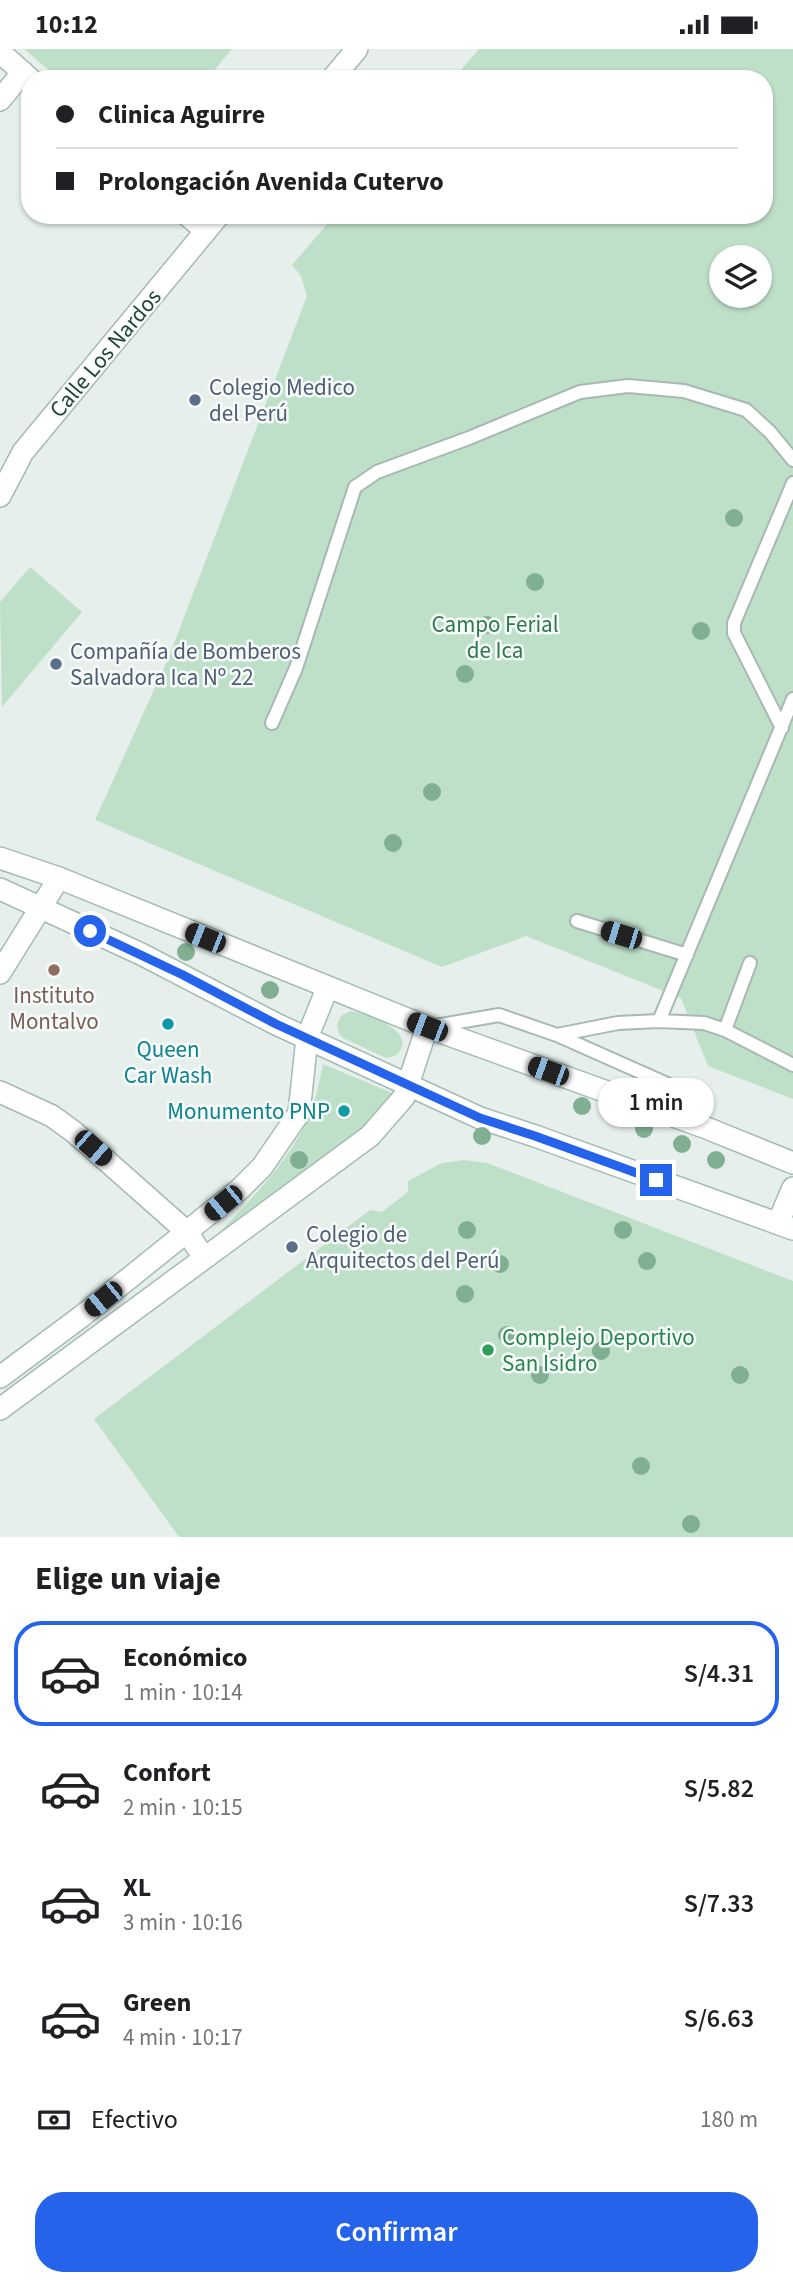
<!DOCTYPE html>
<html lang="es">
<head>
<meta charset="utf-8">
<style>
	:root { --surface:#fff; --page:#f6f6f6; --text:#202124; --muted:#757577; --line:#e0e0e0; --accent:#2563eb }
	body { margin:0; font-family:"Source Sans 3",sans-serif; background:var(--page); color:var(--text); height:100vh; display:flex; flex-direction:column; font-size:26px; white-space:nowrap }
	* { box-sizing:border-box; margin:0 }
	p { font-size:23px; color:var(--muted) }
	.icon { flex:none; width:38px; height:38px; fill:none; stroke:currentColor; stroke-width:2; stroke-linecap:round; stroke-linejoin:round }
	.map { position:relative; height:1488px; overflow:hidden }
	.side { display:flex; flex-direction:column; background:var(--surface); flex:1 }
	.side>* { flex:none }
	.guide { position:absolute; left:21px; top:21px; width:752px; height:154px; border-radius:28px; box-shadow:0 2px 5px #0004; display:grid; align-content:center; height:154px; padding:0 35px; background:var(--surface) }
	.buttons { position:absolute; left:709px; top:196px; display:grid; gap:14px }
	.buttons a { display:grid; place-items:center; width:63px; height:63px; border-radius:50%; background:var(--surface); box-shadow:0 2px 5px #0004; font-size:35px }
	.end { position:absolute; width:32px; height:32px; margin:-16px; border:9px solid #2563eb; background:#fff; box-shadow:0 0 0 4px #fff }
	.from { border-radius:50% }
	.bubble { position:absolute; height:49px; border-radius:24px; background:var(--surface); box-shadow:0 2px 5px #0004; font-size:23px; font-weight:600; line-height:49px; text-align:center }
	.car { position:absolute; width:21px; height:42px; margin:-21px -10px; border-radius:9px; box-shadow:0 0 5px 2px #0007; background:linear-gradient(#222 24%,#8ab4d8 0 40%,#222 0 76%,#8ab4d8 0 86%,#222 0) }
	.guide b { display:flex; align-items:center; gap:24px; height:66px; font-size:26px }
	.guide b+b { border-top:2px solid var(--line) }
	.guide i { width:18px; height:18px; background:var(--text) }
	ul { padding:0; list-style:none }
	li { display:flex; align-items:center; gap:21px; height:105px; margin:0 14px 10px; padding:0 21px; border:4px solid transparent; border-radius:28px }
	li div { flex:1 }
	li b { display:block; font-size:26px }
	li em { font-style:normal; font-weight:600 }
	li.active { border-color:var(--accent) }
	li>.icon { width:63px; height:63px; stroke-width:1.5 }
	h2 { padding:0 35px; font-size:32px; line-height:84px }
	.pay { display:flex; align-items:center; gap:18px; height:77px; padding:0 35px; font-size:26px }
	.pay p { margin-inline-start:auto }
	.action { display:flex; gap:14px; margin-top:auto; padding:14px 35px }
	.action a { flex:1; height:80px; border-radius:28px; background:var(--accent); color:#fff; font-size:28px; font-weight:600; line-height:80px; text-align:center }
	.status { display:flex; justify-content:space-between; align-items:center; height:49px; padding:0 35px; background:var(--surface); direction:ltr }
	.status svg { height:19px; fill:currentColor }
	.map>svg:first-child { display:block }
</style>
</head>
<body>
<div class="status"><b>10:12</b><svg viewBox="0 0 49 12"><path d="M0 12V9h3v3zM5 12V6h3v6zM10 12V3h3v9zM15 12V0h3v12zM26 1h20v11H26zM47 4h2v5h-2z"/></svg></div>
<div class="map">
<svg width="793" height="1488" viewBox="0 0 793 1488">
	<rect width="100%" height="100%" fill="#e6efeb"/>
	<path fill="#bfe0c8" fill-rule="evenodd" d="M24,0H232L207,30H59Z
		M479,0H793V1050L708,1017L681,949L526,887L442,918L95,771L168,610L307,247L301,227L292,216L335,166H765V30H453ZM721,208H760V247H721Z
		M30,518L82,563L2,658L0,553Z
		M351,962C366,965 414,980 400,1002C397,1007 392,1008 386,1009L343,989L339,985L337,975L342,966Z
		M323,1015L392,1044L364,1078L208,1195C244,1158 284,1119 307,1072C315,1055 319,1034 323,1015Z
		M464,1111L487,1114L793,1232V1488H179L94,1370L370,1161L382,1163L408,1143V1132L442,1114Z"/>
	<g fill="none" stroke-linecap="round" stroke-linejoin="round">
		<defs>
			<path id="lane" d="M272,674L296,619L355,438L377,423L469,389L580,343L628,337L684,342L746,361L770,383L793,411
				M782,679L734,584V574L793,434
				M577,872L687,906
				M659,972L704,974L725,981L793,1016
				M435,977L499,966L557,986L674,1038L702,1074
				M725,981L750,914
				M557,986L618,974L659,972L793,650"/>
			<path id="street" d="M0,3L30,30
				M332,30L357,0
				M0,51L23,23
				M187,166L206,182
				M0,447L23,403L219,166
				M0,924L59,829
				M0,1043L52,1067L74,1083L187,1183L204,1209"/>
			<path id="secondary" d="M0,809L59,829L427,978L704,1078L793,1114
				M0,840L141,905L276,975L480,1069L535,1087L793,1180
				M778,1174L793,1139
				M0,1328L82,1267L240,1140L262,1118L299,1064L307,989L327,940
				M0,1360L370,1087L404,1048L427,978"/>
		</defs>
		<use href="#lane" stroke="#a8b8b2" stroke-width="16"/>
		<use href="#street" stroke="#a8b8b2" stroke-width="24"/>
		<use href="#secondary" stroke="#a4bbb3" stroke-width="24"/>
		<use href="#lane" stroke="#fff" stroke-width="12"/>
		<use href="#street" stroke="#fff" stroke-width="21"/>
		<use href="#secondary" stroke="#fff" stroke-width="21"/>
	</g>
	<g fill="#80af93">
		<circle cx="734" cy="469" r="9"/>
		<circle cx="535" cy="533" r="9"/>
		<circle cx="487" cy="576" r="9"/>
		<circle cx="701" cy="582" r="9"/>
		<circle cx="465" cy="625" r="9"/>
		<circle cx="432" cy="743" r="9"/>
		<circle cx="393" cy="794" r="9"/>
		<circle cx="186" cy="903" r="9"/>
		<circle cx="270" cy="941" r="9"/>
		<circle cx="582" cy="1057" r="9"/>
		<circle cx="644" cy="1080" r="9"/>
		<circle cx="482" cy="1087" r="9"/>
		<circle cx="682" cy="1095" r="9"/>
		<circle cx="299" cy="1111" r="9"/>
		<circle cx="716" cy="1111" r="9"/>
		<circle cx="467" cy="1181" r="9"/>
		<circle cx="623" cy="1181" r="9"/>
		<circle cx="647" cy="1212" r="9"/>
		<circle cx="500" cy="1215" r="9"/>
		<circle cx="465" cy="1245" r="9"/>
		<circle cx="507" cy="1286" r="9"/>
		<circle cx="601" cy="1302" r="9"/>
		<circle cx="540" cy="1326" r="9"/>
		<circle cx="740" cy="1326" r="9"/>
		<circle cx="641" cy="1417" r="9"/>
		<circle cx="691" cy="1475" r="9"/>
	</g>
	<g fill="none" stroke-linecap="round" stroke-linejoin="round">
		<path stroke="#2563eb" stroke-width="9" d="M90,882L183,926L276,975L480,1069L535,1087L656,1131"/>
	</g>
	<g fill="#5c6f8a" stroke="#f7fbf9" stroke-width="2.5">
		<circle cx="195" cy="351" r="7"/>
		<circle cx="56" cy="615" r="7"/>
		<circle cx="292" cy="1198" r="7"/>
	</g>
	<circle fill="#8d6e63" stroke="#f7fbf9" stroke-width="2.5" cx="54" cy="921" r="7"/>
	<g fill="#0f9aa8" stroke="#f7fbf9" stroke-width="2.5">
		<circle cx="168" cy="975" r="7"/>
		<circle cx="344" cy="1062" r="7"/>
	</g>
	<circle fill="#2e9e5b" stroke="#f7fbf9" stroke-width="2.5" cx="488" cy="1301" r="7"/>
	<g text-anchor="middle" stroke-width="5" stroke-linejoin="round" paint-order="stroke">
		<g font-size="23" fill="#24423a" stroke="#f7fbf9">
			<text transform="translate(105 304) rotate(-50)" y="8">Calle Los Nardos</text>
		</g>
		<g font-size="23" fill="#4e5e75" stroke="#f7fbf9" text-anchor="start">
			<text x="209" y="346">Colegio Medico<tspan x="209" dy="26">del Perú</tspan></text>
			<text x="70" y="610">Compañía de Bomberos<tspan x="70" dy="26">Salvadora Ica Nº 22</tspan></text>
			<text x="306" y="1193">Colegio de<tspan x="306" dy="26">Arquitectos del Perú</tspan></text>
		</g>
		<g font-size="23" fill="#2d7a4b" stroke="#f7fbf9">
			<text x="495" y="583">Campo Ferial<tspan x="495" dy="26">de Ica</tspan></text>
		</g>
		<g font-size="23" fill="#785e54" stroke="#f7fbf9">
			<text x="54" y="954">Instituto<tspan x="54" dy="26">Montalvo</tspan></text>
		</g>
		<g font-size="23" fill="#0d838f" stroke="#f7fbf9">
			<text x="168" y="1008">Queen<tspan x="168" dy="26">Car Wash</tspan></text>
			<text x="330" y="1070" text-anchor="end">Monumento PNP</text>
		</g>
		<g font-size="23" fill="#27864d" stroke="#f7fbf9" text-anchor="start">
			<text x="502" y="1296">Complejo Deportivo<tspan x="502" dy="26">San Isidro</tspan></text>
		</g>
	</g>
</svg>
<div class="buttons">
<a><svg class="icon" aria-label="layers" viewBox="0 0 24 24"><path d="M12 4l9 5-9 5-9-5zM3 14l9 5 9-5"/></svg></a>
</div>
<i class="end from" style="left:90px;top:882px"></i>
<i class="end" style="left:656px;top:1131px"></i>
<div class="bubble" style="left:598px;top:1029px;width:116px">1 min</div>
<i class="car" style="left:621px;top:886px;rotate:287deg"></i>
<i class="car" style="left:205px;top:889px;rotate:292deg"></i>
<i class="car" style="left:427px;top:978px;rotate:291deg"></i>
<i class="car" style="left:548px;top:1022px;rotate:290deg"></i>
<i class="car" style="left:93px;top:1099px;rotate:131deg"></i>
<i class="car" style="left:223px;top:1154px;rotate:231deg"></i>
<i class="car" style="left:103px;top:1250px;rotate:231deg"></i>
<div class="guide">
<b><i class="from"></i>Clinica Aguirre</b>
<b><i></i>Prolongación Avenida Cutervo</b>
</div>
</div>
<section class="side">
<h2>Elige un viaje</h2>
<ul>
<li class="active"><svg class="icon" aria-label="car" viewBox="0 0 24 24"><path d="M5 17H2v-5l4-1 3-4h7l3 4 3 1v5h-3M9 17h6M6 11h13"/><circle cx="7" cy="17" r="2"/><circle cx="17" cy="17" r="2"/></svg><div><b>Económico</b><p>1 min · 10:14</p></div><em>S/4.31</em></li>
<li><svg class="icon" aria-label="car" viewBox="0 0 24 24"><path d="M5 17H2v-5l4-1 3-4h7l3 4 3 1v5h-3M9 17h6M6 11h13"/><circle cx="7" cy="17" r="2"/><circle cx="17" cy="17" r="2"/></svg><div><b>Confort</b><p>2 min · 10:15</p></div><em>S/5.82</em></li>
<li><svg class="icon" aria-label="car" viewBox="0 0 24 24"><path d="M5 17H2v-5l4-1 3-4h7l3 4 3 1v5h-3M9 17h6M6 11h13"/><circle cx="7" cy="17" r="2"/><circle cx="17" cy="17" r="2"/></svg><div><b>XL</b><p>3 min · 10:16</p></div><em>S/7.33</em></li>
<li><svg class="icon" aria-label="car" viewBox="0 0 24 24"><path d="M5 17H2v-5l4-1 3-4h7l3 4 3 1v5h-3M9 17h6M6 11h13"/><circle cx="7" cy="17" r="2"/><circle cx="17" cy="17" r="2"/></svg><div><b>Green</b><p>4 min · 10:17</p></div><em>S/6.63</em></li>
</ul>
<div class="pay"><svg class="icon" aria-label="cash" viewBox="0 0 24 24"><path d="M3 7h18v10H3z"/><circle cx="12" cy="12" r="2"/></svg>Efectivo<p>180 m</p></div>
<div class="action"><a>Confirmar</a></div>
</section>
</body>
</html>
